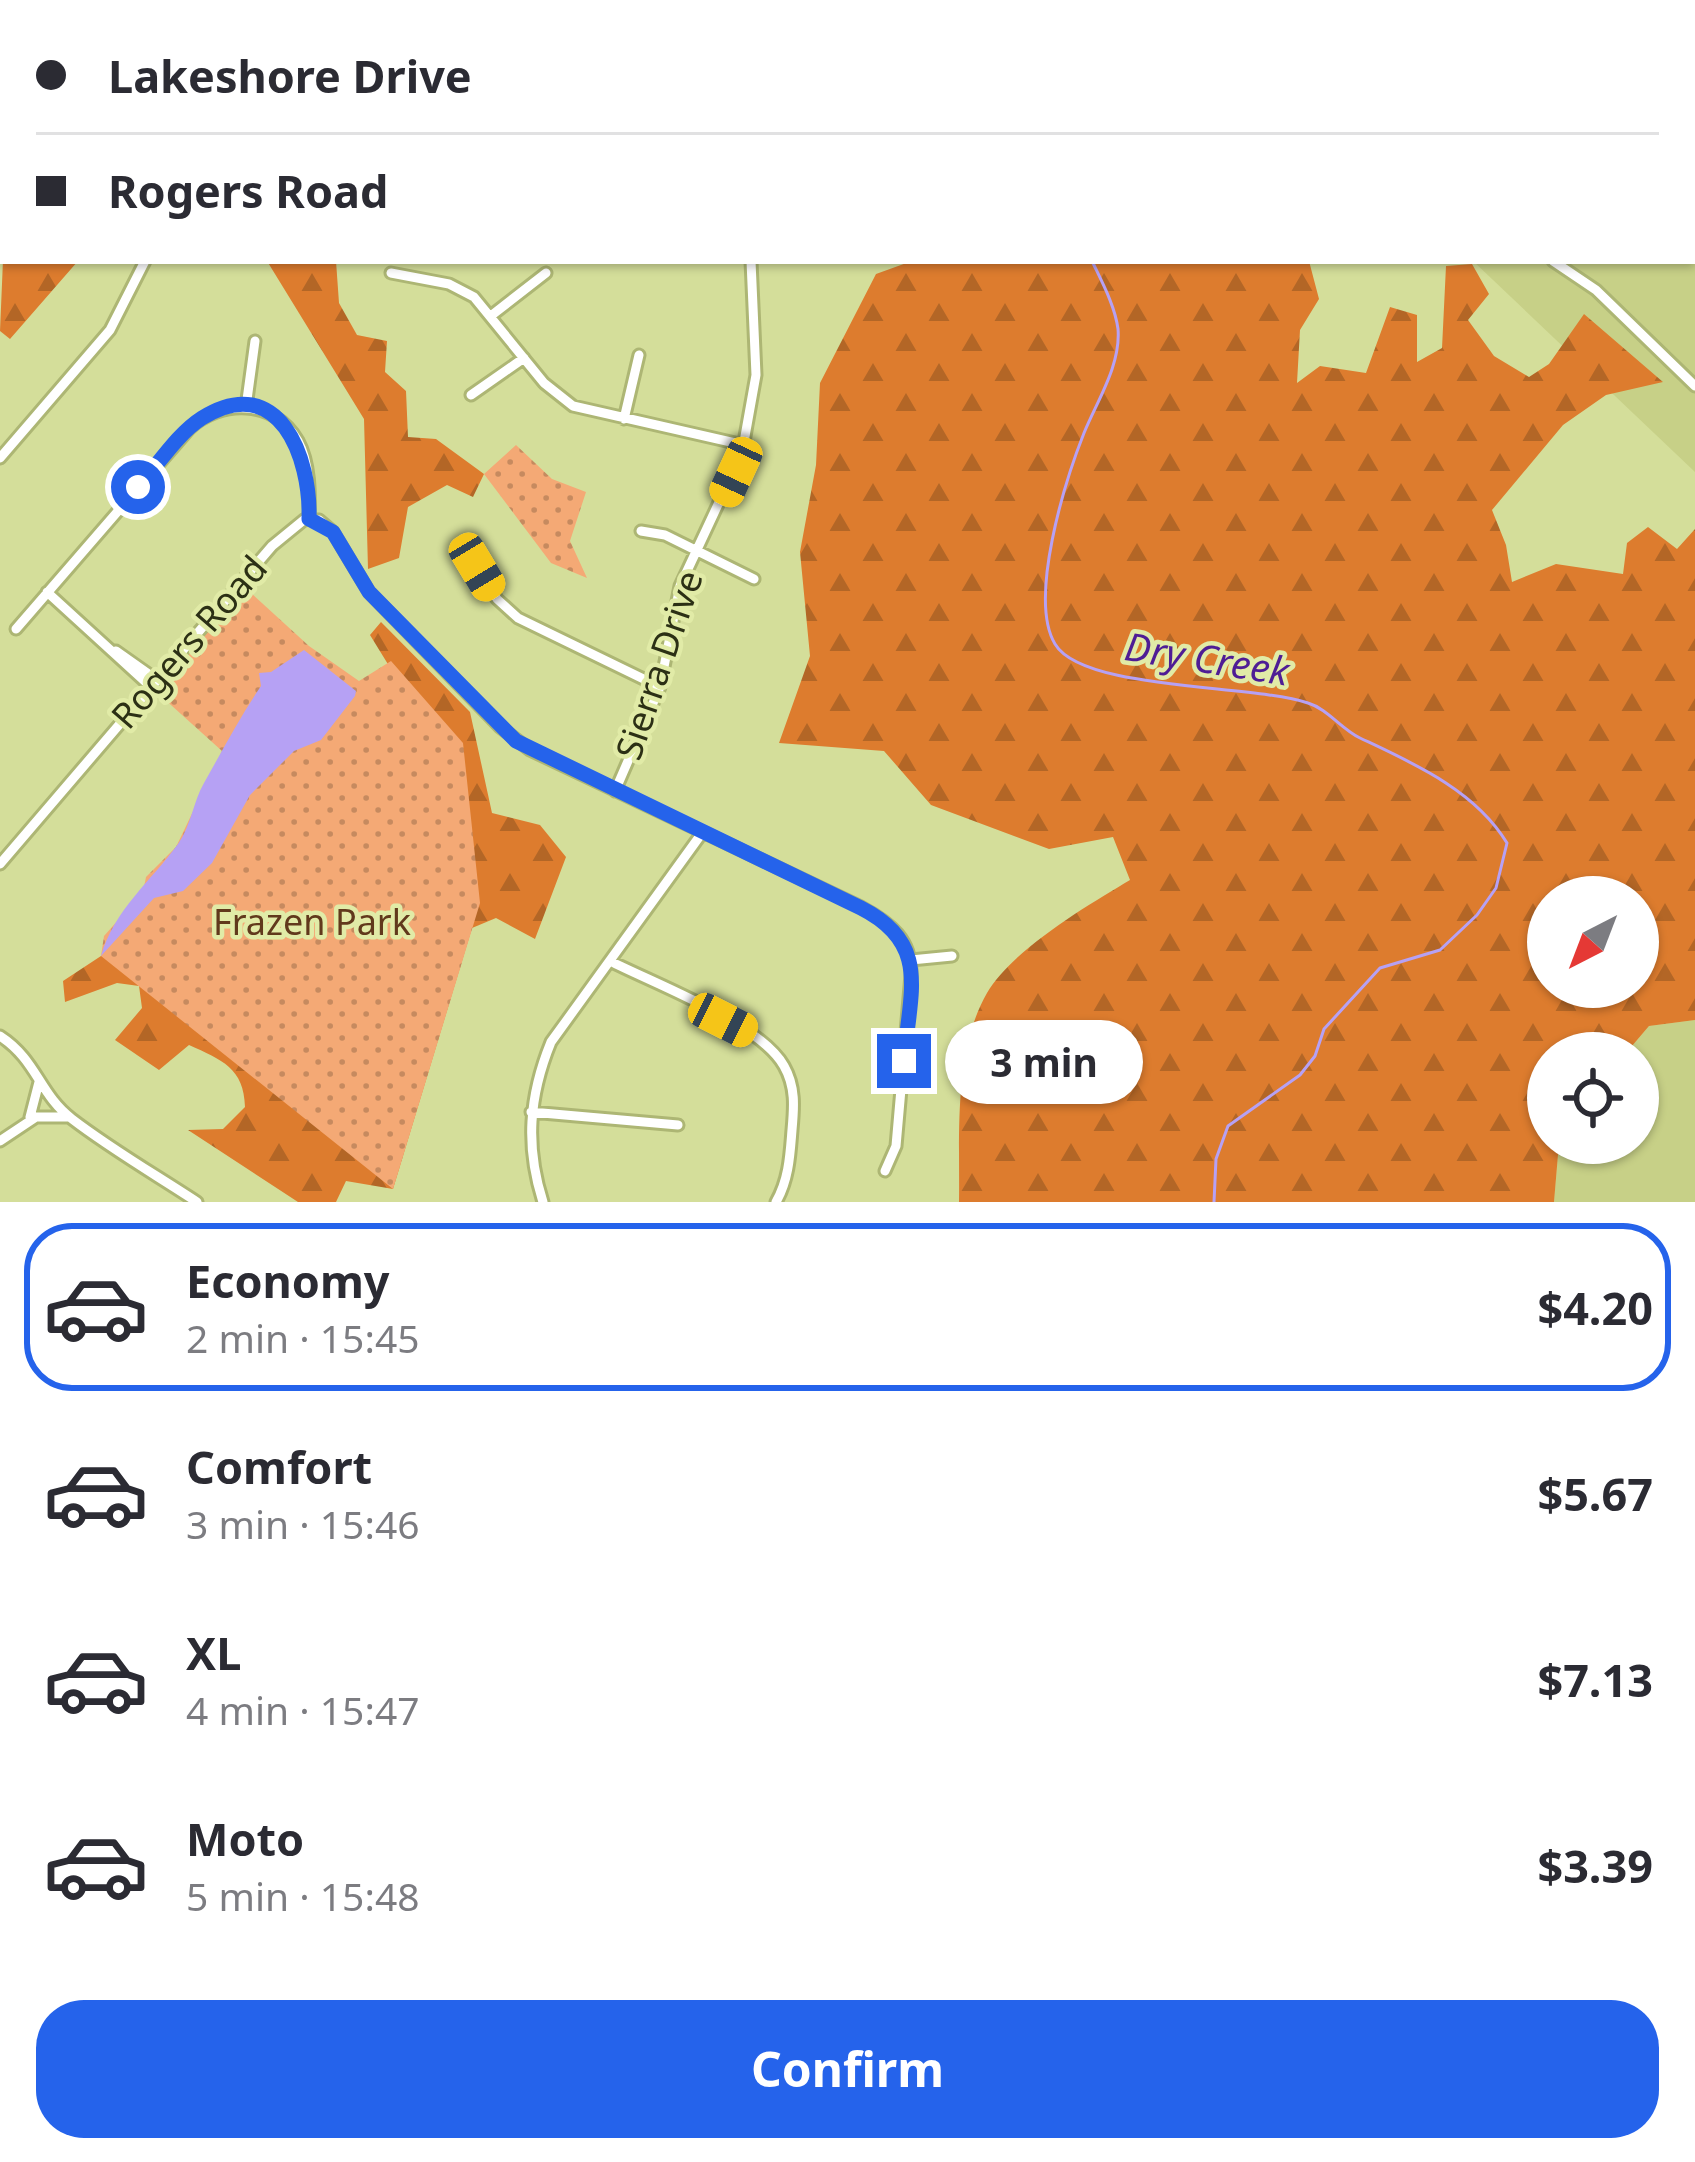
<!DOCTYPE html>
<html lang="en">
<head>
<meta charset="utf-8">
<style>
	:root { --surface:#fff; --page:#f2f2f3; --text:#2b2b33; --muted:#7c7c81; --line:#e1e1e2; --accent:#2563eb }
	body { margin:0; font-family:"Noto Sans",sans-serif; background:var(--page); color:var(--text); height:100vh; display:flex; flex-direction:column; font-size:45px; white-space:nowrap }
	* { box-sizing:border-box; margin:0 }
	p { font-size:39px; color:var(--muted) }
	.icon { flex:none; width:66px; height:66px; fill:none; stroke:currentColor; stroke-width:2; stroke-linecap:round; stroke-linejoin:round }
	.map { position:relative; height:1202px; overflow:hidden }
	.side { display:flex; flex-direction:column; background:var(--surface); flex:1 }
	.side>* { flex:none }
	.top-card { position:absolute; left:0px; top:0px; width:1695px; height:264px; box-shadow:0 3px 9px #0004; display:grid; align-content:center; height:264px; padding:0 36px; background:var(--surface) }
	.needle { width:78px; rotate:222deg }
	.controls { position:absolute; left:1527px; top:876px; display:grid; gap:24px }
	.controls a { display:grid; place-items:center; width:132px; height:132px; border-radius:50%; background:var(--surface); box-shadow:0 3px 9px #0004; font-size:60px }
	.end { position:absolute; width:54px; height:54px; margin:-27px; border:15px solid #2563eb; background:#fff; box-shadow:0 0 0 6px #fff }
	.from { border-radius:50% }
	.bubble { position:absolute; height:84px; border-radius:42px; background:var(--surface); box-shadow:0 3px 9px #0004; font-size:39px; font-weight:700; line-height:84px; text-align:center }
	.car { position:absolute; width:36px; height:72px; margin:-36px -18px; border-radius:15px; box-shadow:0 0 9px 3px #0007; background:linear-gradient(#f5c518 24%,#345 0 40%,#f5c518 0 76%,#345 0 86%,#f5c518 0) }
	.top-card b { display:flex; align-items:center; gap:42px; height:114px; font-size:45px }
	.top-card b+b { border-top:3px solid var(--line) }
	.top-card i { width:30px; height:30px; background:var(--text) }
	ul { padding:21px 0 0; list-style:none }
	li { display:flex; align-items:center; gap:36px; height:168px; margin:0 24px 18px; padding:0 12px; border:6px solid transparent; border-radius:48px }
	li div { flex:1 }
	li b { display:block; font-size:45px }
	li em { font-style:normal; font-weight:700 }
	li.current { border-color:var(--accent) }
	li>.icon { width:108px; height:108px; stroke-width:1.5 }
	.cta { display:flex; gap:24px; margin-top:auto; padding:24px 36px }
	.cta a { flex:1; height:138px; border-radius:48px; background:var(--accent); color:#fff; font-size:48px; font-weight:700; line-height:138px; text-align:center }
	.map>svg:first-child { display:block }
</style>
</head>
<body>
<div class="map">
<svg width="1695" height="1202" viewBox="0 0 1695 1202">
	<defs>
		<pattern id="forest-firs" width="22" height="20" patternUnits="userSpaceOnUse" patternTransform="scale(3)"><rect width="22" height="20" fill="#dd7c2e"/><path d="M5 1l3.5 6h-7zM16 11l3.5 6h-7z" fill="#b36626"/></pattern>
		<pattern id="park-dots" width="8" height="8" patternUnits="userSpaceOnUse" patternTransform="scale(3)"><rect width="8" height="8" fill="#f4a975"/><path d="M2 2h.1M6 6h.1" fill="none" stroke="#c68a5f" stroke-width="1.8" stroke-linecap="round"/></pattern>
	</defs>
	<rect width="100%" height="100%" fill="#d4de9a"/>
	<path fill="#c7d087" d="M1692,85L1695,86V472L1473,261H1692Z
		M1695,1020V1202H1554L1559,1143H1638V1053H1626L1649,1026Z"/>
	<path fill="url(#forest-firs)" fill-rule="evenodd" d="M876,0H1398L874,3Z
		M1413,0H1695V79L1692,3Z
		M3,260L78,261L10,339L0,331Z
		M267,261H336L339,303L357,335L387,341L385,372L406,391L408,437L436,439L484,474L473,497L447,485L408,507L399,558L368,569L364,419Z
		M912,261H1309L1319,299L1300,330L1297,383L1320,366L1366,373L1390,307L1417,315V362L1442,348L1446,266L1472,264L1489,294L1468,320L1494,356L1529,377L1549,364L1584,314L1663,382L1606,395L1563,425L1492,510L1506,545L1512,582L1556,564L1623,574L1627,543L1648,527L1677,549L1695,529V1020L1649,1026L1626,1053H1548V1143H1559L1554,1202H959C960,1137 953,1052 987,993C1012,950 1088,905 1130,880L1113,837L1049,849L931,805L884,751L779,743L810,656L800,552L816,465L820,383L876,274ZM1548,897H1638V987H1548Z
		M381,622L470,712L492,813L540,825L566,857L535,939L496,918L472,928L393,1189L346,1181L336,1202H298L188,1130L223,1129L245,1107C244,1068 222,1060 189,1045L159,1070L115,1040L142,1008L139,986L117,983L65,1002L63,981L101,956L394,674L370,635Z"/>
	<path fill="url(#park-dots)" d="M516,445L552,479L586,492L570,541L587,578L551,563L484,474Z
		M240,583L309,646L359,681L391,661L463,743L480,903L393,1189L101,956L104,936L143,892L146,877L176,847L222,751L151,687Z"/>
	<path fill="#b6a1f4" d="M304,650L356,691L355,696L321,740L294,751L250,795L212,863L183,891L154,898L101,956C114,910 151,881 178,844C191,826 193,802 204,783C222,751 240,717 261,686L259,673L271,672Z"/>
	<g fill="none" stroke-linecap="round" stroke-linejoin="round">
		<path stroke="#b6a1f4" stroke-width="3" d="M1082,3L1083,0
			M1092,261C1102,282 1115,306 1118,329C1121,365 1097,401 1084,433C1065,481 1028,599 1055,644C1083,691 1252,684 1308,703C1328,709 1341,729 1360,738C1413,763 1475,790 1507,843L1496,888L1477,915L1440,950L1380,968L1324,1029L1315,1056L1300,1075L1228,1126L1216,1159L1214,1202"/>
		<defs>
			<path id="minor" d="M587,0L590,3
				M714,0V3
				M210,3L211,0
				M337,3L338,0
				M542,3L545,0
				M0,27L1,0
				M0,128L3,122
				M1553,261L1596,290L1695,386
				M391,273L449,284L474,297L544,383L573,406L744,445
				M492,315L546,273
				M471,395L524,358
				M246,407L255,341
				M624,419L639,355
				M0,458L110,330L145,261
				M641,531L665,535L754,579
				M464,545L497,599L518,618L660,687
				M47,592L151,687
				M16,629L189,429C221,399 274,399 298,441C310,463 310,494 309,519
				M116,651L157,680
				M615,791L660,687L680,586L742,453L756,375L751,261
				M0,864L272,546L305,519L319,520L333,532L369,592L500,727L530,750L861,907C891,923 912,940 911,975L896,1146L885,1171
				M911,960L952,956
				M610,961C655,984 760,1023 784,1066C796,1087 794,1108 792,1130C790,1155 789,1179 776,1202
				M0,1036C37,1060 39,1094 72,1119C111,1149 156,1175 197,1202
				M531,1112L678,1125
				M30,1117L39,1082
				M0,1141L36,1117H67
				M543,1202C525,1146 529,1096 551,1042L702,833"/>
		</defs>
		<use href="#minor" stroke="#adb674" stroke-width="15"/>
		<use href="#minor" stroke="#fff" stroke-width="9"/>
	</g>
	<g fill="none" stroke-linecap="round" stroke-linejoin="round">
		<path stroke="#2563eb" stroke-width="15" d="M138,487C158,465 177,434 202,418C279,370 311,458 309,519L333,532L369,592L516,741L861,908C932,944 909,994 904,1061"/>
	</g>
	<g text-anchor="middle" stroke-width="9" stroke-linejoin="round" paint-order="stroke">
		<g font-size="36" fill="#2c3015" stroke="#e1eba7">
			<text transform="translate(189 642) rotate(-49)" y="13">Rogers Road</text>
			<text transform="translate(659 665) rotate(-71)" y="13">Sierra Drive</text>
		</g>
		<g font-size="36" fill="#61391c" stroke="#e1eba7">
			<text x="312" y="935">Frazen Park</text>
		</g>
		<g font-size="39" font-style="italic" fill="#4e1d95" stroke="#e1eba7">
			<text transform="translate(1207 659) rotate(9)" y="14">Dry Creek</text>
		</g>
	</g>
</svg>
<div class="controls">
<a><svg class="needle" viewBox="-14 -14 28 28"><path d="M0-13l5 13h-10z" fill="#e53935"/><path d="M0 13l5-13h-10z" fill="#7c7c81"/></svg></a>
<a><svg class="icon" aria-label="locate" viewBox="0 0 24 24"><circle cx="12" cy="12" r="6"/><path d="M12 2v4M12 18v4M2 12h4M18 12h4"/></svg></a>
</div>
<i class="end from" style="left:138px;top:487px"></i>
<i class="end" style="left:904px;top:1061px"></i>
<div class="bubble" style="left:945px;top:1020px;width:198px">3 min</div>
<i class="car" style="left:736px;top:472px;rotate:205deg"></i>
<i class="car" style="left:477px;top:567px;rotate:149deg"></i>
<i class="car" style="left:723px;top:1020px;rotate:117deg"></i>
<div class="top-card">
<b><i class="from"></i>Lakeshore Drive</b>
<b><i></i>Rogers Road</b>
</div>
</div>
<section class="side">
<ul>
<li class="current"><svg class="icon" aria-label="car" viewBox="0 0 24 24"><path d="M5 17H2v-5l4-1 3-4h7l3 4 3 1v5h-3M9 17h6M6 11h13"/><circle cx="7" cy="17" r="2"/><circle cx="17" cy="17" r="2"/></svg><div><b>Economy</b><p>2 min · 15:45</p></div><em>$4.20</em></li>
<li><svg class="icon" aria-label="car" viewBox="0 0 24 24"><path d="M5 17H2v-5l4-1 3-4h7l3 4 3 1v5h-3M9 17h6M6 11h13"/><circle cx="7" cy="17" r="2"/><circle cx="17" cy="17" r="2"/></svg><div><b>Comfort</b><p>3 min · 15:46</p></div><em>$5.67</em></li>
<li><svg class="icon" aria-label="car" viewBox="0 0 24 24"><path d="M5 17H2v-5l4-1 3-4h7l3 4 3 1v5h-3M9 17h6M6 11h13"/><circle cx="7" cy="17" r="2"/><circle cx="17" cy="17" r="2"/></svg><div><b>XL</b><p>4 min · 15:47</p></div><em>$7.13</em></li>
<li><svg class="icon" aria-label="car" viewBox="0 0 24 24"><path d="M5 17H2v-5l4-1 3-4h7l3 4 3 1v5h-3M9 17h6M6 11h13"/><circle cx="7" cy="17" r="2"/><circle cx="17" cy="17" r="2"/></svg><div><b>Moto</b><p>5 min · 15:48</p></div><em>$3.39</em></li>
</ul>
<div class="cta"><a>Confirm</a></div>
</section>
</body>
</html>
